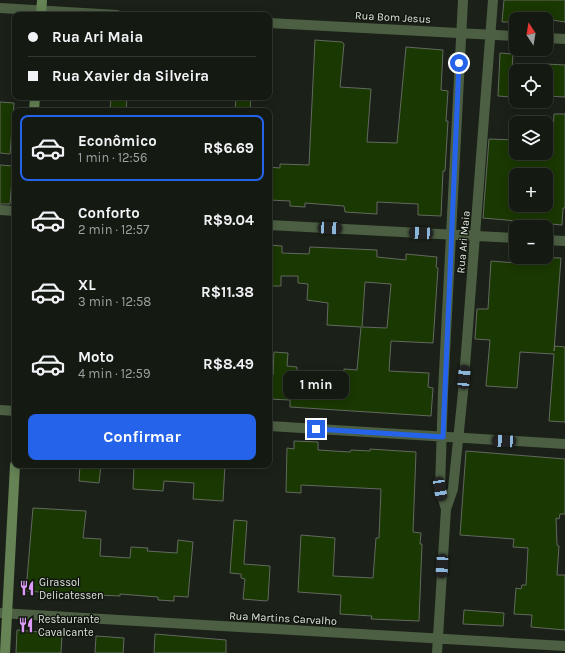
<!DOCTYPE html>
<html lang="pt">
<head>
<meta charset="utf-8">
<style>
	:root { --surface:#141912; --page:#1d221b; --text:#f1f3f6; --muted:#9da09f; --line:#333832; --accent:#2563eb }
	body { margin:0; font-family:Karla,sans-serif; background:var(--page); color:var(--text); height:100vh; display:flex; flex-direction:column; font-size:15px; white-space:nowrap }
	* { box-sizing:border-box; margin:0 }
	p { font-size:13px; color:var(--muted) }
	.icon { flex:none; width:22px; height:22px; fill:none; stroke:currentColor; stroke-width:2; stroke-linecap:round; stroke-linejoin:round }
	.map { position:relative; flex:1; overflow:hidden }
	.details { position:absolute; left:12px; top:108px; width:260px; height:360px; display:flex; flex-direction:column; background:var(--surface); border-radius:8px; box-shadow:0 2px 10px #0003,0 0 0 1px var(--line) }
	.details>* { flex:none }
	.guide { position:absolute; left:12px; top:12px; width:260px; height:88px; border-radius:8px; box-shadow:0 2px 10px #0003,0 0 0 1px var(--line); display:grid; align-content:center; height:88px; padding:0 16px; background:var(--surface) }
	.needle { width:26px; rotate:348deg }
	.tools { position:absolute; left:509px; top:12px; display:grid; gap:8px }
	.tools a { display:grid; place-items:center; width:44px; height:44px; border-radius:8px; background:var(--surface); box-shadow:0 2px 10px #0003,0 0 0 1px var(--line); font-size:20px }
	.end { position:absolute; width:18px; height:18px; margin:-9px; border:5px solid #2563eb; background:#fff; box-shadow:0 0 0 2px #fff }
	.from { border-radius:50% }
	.bubble { position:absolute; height:28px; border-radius:8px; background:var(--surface); box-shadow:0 2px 10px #0003,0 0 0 1px var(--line); font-size:13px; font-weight:700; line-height:28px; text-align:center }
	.car { position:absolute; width:12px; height:24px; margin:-12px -6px; border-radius:5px; box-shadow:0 0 3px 1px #0007; background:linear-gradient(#222 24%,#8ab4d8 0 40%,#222 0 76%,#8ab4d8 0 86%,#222 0) }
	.guide b { display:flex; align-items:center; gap:14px; height:38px; font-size:15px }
	.guide b+b { border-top:1px solid var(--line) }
	.guide i { width:10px; height:10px; background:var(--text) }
	ul { padding:7px 0 0; list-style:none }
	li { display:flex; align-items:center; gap:12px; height:66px; margin:0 8px 6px; padding:0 8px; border:2px solid transparent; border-radius:8px }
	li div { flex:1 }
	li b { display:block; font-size:15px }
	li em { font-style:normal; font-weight:700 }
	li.selected { border-color:var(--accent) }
	li>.icon { width:36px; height:36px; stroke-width:1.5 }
	.primary-button { display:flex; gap:8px; margin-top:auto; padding:8px 16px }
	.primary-button a { flex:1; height:46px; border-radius:8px; background:var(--accent); color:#fff; font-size:16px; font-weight:700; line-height:46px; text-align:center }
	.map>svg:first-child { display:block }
</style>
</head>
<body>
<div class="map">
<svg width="565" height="653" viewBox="0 0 565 653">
	<rect width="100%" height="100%" fill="#1b2118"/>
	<path fill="#1a3801" stroke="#62695e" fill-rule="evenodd" d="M504,0H565V22L546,19H516V22H502Z
		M315,40L342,42L344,44L340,87L371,89L367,142L397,143L406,47L443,50L441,90L448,91L446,121H448L445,171H443L441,216L418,215V204L377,202V214L345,212L344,206L305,203V207L290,206V201L269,200V167L280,168V164L309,165Z
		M500,53L513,54L510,97L498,96Z
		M546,64L565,65V97L546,96Z
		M111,97L127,98L126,111H110Z
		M236,97H251L250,111H235Z
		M0,102L14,103L10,154L0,153Z
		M554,114H565V208H563L562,225L483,218L489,139L516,140V153H552ZM516,175H546V205H516Z
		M0,165L13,166L10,204H0Z
		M269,245L282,246V253L309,254L310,247L377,250V257L406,260V254L437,257L436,267L438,268L433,343L391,341L389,371L429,373L428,387L433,388L431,416L290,407V400L269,399V374L273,375L274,352L288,353L287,366L297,367V372L306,373V376L343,380L344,369L357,370L361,327L327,325L328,303L307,300L308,284L298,283V276H281V286H269ZM365,282L391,284L387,328L362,327Z
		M530,257L561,258L554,351L555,346L565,347V422L549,421L554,354L520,352L517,388L486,386L490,340L475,339L477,309H488L491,261L529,264Z
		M294,441L318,442V450L350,452L351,450L370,451V449L416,452L413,532L421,533L420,544H422L419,621L371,619L372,616L340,614L341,595L298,592L301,535L335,538L333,576L373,578L376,538H379L381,489L301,485V493L286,492L287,448L294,449Z
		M466,451L565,459V514H560L559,519L556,518L557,545L559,546L557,575H565V630L531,627L532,615L514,614L516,588L521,589L522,585H526L528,548L513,547L514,539L460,535Z
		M80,465H101L99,483L79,481Z
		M134,465H225L223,501L193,499L194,483L164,481L163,491L133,489Z
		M33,508L86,511L83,538L101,539L100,556L130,558L131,547L148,548L147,551L177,553L178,540L193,542L188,597L174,596V601L158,600V597L120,594V596L97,595V597H82V598L67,597V594L26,591Z
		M234,520L247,521L244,564L270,566L268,600L266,601L243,599L245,579L241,578V574L230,573Z
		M464,610L504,613L503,626L463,624Z
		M17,630L62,634L61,653H16Z
		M155,634L226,640V653H154Z
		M96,636L124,638L123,653H95Z"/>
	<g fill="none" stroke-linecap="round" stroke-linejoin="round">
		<path stroke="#4c5f43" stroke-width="10" d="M0,8L117,15
			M269,23L516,36
			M546,38L565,39
			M0,210L15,211
			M269,225L516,238
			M546,240L565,241
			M0,410L15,411
			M269,426L565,444
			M446,509L440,489L443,392L463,0
			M0,613L565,646
			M437,653L446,509L453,489L463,392L493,0"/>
		<path stroke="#658355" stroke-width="10" d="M41,15L42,0
			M34,111L35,97
			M5,653L15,465"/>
	</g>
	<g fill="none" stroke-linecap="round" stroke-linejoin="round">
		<path stroke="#2563eb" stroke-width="5" d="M316,429L443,437L459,63"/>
	</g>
	<defs>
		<symbol id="restaurant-bare" viewBox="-9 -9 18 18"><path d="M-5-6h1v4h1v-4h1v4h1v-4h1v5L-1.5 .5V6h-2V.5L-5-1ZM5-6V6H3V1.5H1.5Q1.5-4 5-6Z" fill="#da9af6" stroke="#12180f" stroke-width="2.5" paint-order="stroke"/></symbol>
	</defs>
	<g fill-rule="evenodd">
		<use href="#restaurant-bare" x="16" y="577" width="22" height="22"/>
		<use href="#restaurant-bare" x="15" y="614" width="22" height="22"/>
	</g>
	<g text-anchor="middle" stroke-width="3" stroke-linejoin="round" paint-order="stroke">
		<g font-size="11" fill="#dfe4dd" stroke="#12180f">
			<text transform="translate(393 17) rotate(3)" y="4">Rua Bom Jesus</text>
			<text transform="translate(463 242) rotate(-85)" y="4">Rua Ari Maia</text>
			<text transform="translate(283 618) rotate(3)" y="4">Rua Martins Carvalho</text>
		</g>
		<g font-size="11" fill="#dfe4dd" stroke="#12180f" text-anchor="start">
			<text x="39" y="586">Girassol<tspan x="39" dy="13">Delicatessen</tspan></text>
			<text x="38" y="623">Restaurante<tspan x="38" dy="13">Cavalcante</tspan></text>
		</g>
	</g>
</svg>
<div class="tools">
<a><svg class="needle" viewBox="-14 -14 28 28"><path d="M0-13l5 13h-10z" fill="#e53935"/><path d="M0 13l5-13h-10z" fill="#9da09f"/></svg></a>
<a><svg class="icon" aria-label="locate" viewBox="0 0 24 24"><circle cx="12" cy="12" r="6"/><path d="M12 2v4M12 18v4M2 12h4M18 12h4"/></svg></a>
<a><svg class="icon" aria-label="layers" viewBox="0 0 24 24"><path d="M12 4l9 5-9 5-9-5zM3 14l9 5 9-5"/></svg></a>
<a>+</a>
<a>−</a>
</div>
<i class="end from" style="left:459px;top:63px"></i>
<i class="end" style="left:316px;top:429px"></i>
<div class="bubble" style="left:283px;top:371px;width:66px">1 min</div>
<i class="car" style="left:330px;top:228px;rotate:93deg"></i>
<i class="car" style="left:421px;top:233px;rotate:273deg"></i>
<i class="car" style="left:464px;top:377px;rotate:5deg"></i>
<i class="car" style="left:504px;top:441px;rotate:273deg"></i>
<i class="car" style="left:440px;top:489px;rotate:170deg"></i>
<i class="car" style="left:442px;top:566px;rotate:183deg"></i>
<div class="guide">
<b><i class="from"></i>Rua Ari Maia</b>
<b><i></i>Rua Xavier da Silveira</b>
</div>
<section class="details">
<ul>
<li class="selected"><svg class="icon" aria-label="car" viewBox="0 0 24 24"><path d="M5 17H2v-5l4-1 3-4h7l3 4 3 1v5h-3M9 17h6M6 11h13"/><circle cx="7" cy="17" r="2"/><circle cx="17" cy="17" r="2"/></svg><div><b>Econômico</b><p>1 min · 12:56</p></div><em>R$6.69</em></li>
<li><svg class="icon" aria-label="car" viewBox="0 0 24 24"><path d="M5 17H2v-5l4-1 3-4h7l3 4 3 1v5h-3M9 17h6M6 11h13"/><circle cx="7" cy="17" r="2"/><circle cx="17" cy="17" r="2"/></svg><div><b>Conforto</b><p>2 min · 12:57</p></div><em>R$9.04</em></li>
<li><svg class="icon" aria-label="car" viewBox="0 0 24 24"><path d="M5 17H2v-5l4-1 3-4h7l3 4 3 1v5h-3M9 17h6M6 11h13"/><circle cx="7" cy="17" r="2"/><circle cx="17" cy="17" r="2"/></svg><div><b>XL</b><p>3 min · 12:58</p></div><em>R$11.38</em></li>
<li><svg class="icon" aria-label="car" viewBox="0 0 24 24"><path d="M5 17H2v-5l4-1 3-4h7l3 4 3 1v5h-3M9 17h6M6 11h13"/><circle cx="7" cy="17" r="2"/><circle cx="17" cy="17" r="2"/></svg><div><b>Moto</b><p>4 min · 12:59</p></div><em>R$8.49</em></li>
</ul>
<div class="primary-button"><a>Confirmar</a></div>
</section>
</div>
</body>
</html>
